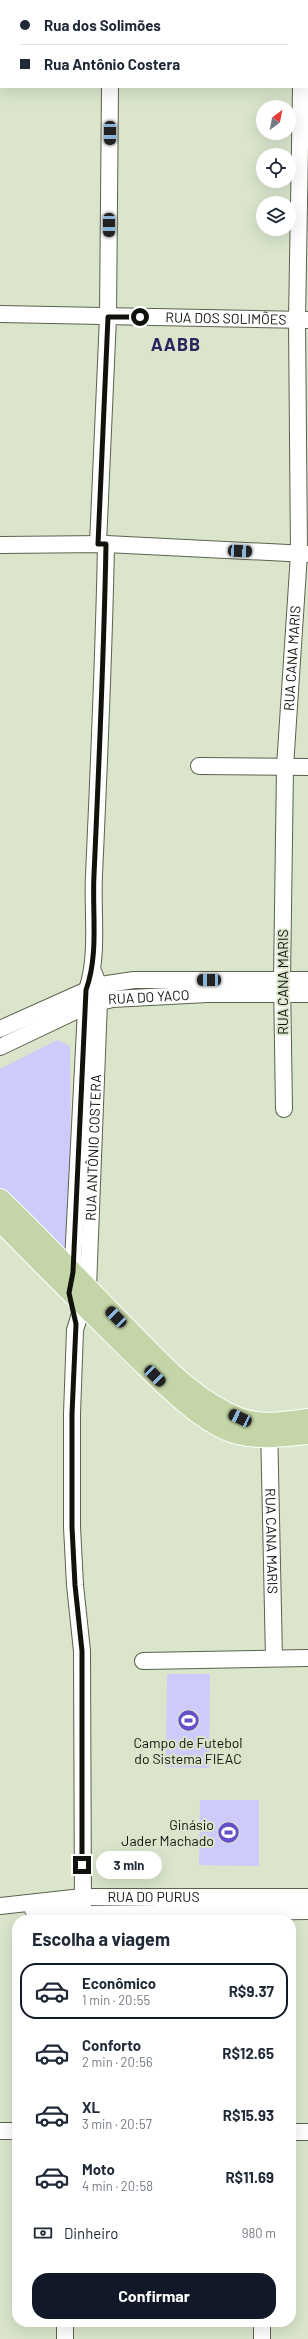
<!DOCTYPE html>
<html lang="pt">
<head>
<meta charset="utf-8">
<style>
	:root { --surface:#fff; --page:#f6f6f7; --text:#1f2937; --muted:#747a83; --line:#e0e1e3; --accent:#111827 }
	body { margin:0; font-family:Barlow,sans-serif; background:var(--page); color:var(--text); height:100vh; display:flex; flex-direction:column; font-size:15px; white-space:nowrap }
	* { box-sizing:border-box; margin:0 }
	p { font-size:13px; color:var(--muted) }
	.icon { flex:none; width:22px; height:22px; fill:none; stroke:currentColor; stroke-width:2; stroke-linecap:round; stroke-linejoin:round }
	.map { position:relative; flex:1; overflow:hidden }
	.drawer { position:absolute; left:12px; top:1915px; width:284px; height:412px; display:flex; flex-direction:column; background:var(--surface); border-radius:16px; box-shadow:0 4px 16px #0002 }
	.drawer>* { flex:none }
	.guide { position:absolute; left:0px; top:0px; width:308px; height:88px; box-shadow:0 4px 16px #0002; display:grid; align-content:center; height:88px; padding:0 20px; background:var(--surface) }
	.needle { width:26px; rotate:32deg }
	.controls { position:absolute; left:256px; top:100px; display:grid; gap:8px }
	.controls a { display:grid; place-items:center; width:40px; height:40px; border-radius:50%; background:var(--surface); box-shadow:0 4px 16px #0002; font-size:20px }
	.end { position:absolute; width:18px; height:18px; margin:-9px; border:5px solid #10130b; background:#fff; box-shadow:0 0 0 2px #fff }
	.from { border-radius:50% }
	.bubble { position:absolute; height:28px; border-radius:14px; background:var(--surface); box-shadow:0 4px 16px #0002; font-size:13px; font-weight:700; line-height:28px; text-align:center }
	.car { position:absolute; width:12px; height:24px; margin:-12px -6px; border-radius:5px; box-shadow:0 0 3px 1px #0007; background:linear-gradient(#222 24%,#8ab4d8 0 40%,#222 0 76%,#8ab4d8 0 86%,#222 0) }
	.guide b { display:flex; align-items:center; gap:14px; height:38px; font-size:15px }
	.guide b+b { border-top:1px solid var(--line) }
	.guide i { width:10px; height:10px; background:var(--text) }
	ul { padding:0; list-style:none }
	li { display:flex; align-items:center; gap:12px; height:56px; margin:0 8px 6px; padding:0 12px; border:2px solid transparent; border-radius:16px }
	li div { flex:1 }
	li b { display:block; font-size:15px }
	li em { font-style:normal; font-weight:700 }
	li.current { border-color:var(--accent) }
	li>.icon { width:36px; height:36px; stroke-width:1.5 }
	h2 { padding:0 20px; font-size:18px; line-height:48px }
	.pay { display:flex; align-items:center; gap:10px; height:44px; padding:0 20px; font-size:15px }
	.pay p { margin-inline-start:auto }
	.action { display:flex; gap:8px; margin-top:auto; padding:8px 20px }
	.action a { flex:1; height:46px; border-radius:16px; background:var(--accent); color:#fff; font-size:16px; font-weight:700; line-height:46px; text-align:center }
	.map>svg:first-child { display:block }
</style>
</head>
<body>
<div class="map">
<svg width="308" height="2339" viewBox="0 0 308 2339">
	<rect width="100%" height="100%" fill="#dae5cc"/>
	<path fill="#cdcbfb" d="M57,1040L70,1046L71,1248L64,1257L0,1193V1069Z
		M167,1674H210L209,1768L166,1767Z
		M200,1800H259V1866L199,1865Z"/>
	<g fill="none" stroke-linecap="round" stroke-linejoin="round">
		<defs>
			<g id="minor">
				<path d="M300,0V1"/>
				<path d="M113,1V0"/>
				<path d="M205,1V0"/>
				<path d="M0,64H1"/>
				<path d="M307,67H308"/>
				<path id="s1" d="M0,314L308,320"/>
				<path d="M98,544L108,317L110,87"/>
				<path d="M0,545L106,544L308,554"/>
				<path d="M199,766L308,767"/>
				<path d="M0,1029L87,990L107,984L134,980H308"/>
				<path id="s2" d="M0,1047L86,1006L112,999L207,994H308"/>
				<path id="s3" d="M284,1109L282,980L285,767L299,554L297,320L301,87"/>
				<path d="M72,1281L87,990C99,954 92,913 94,875C99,765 104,655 106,544"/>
				<path id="s4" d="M269,1425L274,1658"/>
				<path d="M143,1661L308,1658"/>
				<path id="s5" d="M0,1906L82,1897H308"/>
				<path d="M33,1910L83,1914L308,1911"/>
				<path id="s6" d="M83,1914L82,1651L75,1585L72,1527V1414L75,1330L88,1288L99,1001V986L93,971"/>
				<path d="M0,2131H17"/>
				<path d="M291,2132H308"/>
				<path d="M65,2322V2339"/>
				<path d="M262,2339V2322"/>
			</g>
			<path id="major" d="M0,1199C44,1241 85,1286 128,1329C160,1362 195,1401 239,1418C262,1426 285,1422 308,1419
				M0,1221C44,1266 88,1310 133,1354C159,1379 203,1426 238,1434C261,1440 285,1436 308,1434"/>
		</defs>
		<use href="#minor" stroke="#5a634d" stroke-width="18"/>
		<use href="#major" stroke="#fff" stroke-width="22"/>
		<use href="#minor" stroke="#fff" stroke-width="16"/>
		<use href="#major" stroke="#c4d6a7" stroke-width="20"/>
	</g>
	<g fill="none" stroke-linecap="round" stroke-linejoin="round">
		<path stroke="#10130b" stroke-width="5" d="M82,1865V1651L75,1585L72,1527V1414L76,1324L69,1293L73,1272L86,990C99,954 92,913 94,875C99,765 104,655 106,544H98L108,317H140"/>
	</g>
	<defs>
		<symbol id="stadium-disc" viewBox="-11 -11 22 22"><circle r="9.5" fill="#6651ca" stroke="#dae5cc"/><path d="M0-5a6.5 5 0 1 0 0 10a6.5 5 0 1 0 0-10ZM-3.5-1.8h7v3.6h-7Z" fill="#fff"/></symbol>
	</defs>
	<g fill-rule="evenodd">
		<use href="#stadium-disc" x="176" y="1708" width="25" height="25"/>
		<use href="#stadium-disc" x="216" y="1820" width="25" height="25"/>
	</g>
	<g text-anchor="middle" stroke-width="4" stroke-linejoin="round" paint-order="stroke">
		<g font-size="14" fill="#10130b" stroke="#dae5cc">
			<text dy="5" stroke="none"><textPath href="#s1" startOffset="226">RUA DOS SOLIMÕES</textPath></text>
			<text dy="5" stroke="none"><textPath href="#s3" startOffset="451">RUA CANA MARIS</textPath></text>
			<text transform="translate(283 982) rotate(-90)" y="5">RUA CANA MARIS</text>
			<text dy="5" stroke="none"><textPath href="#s2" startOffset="159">RUA DO YACO</textPath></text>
			<text dy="5" stroke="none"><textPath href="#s6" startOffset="769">RUA ANTÔNIO COSTERA</textPath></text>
			<text dy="5" stroke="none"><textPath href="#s4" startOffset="116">RUA CANA MARIS</textPath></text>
			<text dy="5" stroke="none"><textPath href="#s5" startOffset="154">RUA DO PURUS</textPath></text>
		</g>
		<g font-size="14" fill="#10130b" stroke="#dae5cc">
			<text x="188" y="1748">Campo de Futebol<tspan x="188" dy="16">do Sistema FIEAC</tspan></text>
			<text x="214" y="1830" text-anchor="end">Ginásio<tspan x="214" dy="16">Jader Machado</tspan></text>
		</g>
		<g font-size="18" font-weight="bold" letter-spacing="1" fill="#2d235e" stroke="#dae5cc">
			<text x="176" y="351">AABB</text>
		</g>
	</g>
</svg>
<div class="controls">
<a><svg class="needle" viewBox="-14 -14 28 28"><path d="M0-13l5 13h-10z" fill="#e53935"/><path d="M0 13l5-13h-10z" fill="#747a83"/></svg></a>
<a><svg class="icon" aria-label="locate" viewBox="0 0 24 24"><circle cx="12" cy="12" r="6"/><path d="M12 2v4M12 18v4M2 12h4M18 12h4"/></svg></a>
<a><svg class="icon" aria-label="layers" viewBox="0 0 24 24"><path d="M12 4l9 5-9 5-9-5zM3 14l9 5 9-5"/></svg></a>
</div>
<i class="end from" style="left:140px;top:317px"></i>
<i class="end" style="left:82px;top:1865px"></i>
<div class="bubble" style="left:96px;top:1851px;width:66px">3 min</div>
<i class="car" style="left:110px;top:133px;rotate:180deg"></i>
<i class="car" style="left:109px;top:225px;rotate:180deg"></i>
<i class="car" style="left:240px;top:551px;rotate:93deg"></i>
<i class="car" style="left:209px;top:980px;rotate:270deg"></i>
<i class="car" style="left:116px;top:1317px;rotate:315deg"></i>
<i class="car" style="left:155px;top:1376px;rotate:135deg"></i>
<i class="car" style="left:240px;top:1418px;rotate:295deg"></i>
<div class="guide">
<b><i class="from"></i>Rua dos Solimões</b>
<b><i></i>Rua Antônio Costera</b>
</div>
<section class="drawer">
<h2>Escolha a viagem</h2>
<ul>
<li class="current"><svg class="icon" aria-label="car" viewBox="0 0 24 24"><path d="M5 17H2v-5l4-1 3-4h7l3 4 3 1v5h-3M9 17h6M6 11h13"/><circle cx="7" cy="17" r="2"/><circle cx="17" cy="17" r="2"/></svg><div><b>Econômico</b><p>1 min · 20:55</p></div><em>R$9.37</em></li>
<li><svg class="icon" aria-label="car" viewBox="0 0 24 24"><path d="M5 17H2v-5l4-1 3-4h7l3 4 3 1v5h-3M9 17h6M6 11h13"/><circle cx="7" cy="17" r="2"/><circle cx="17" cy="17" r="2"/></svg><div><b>Conforto</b><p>2 min · 20:56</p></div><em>R$12.65</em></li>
<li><svg class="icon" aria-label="car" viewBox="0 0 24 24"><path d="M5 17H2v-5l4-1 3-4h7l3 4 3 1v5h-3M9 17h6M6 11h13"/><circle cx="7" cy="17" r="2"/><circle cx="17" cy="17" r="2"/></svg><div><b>XL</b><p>3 min · 20:57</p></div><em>R$15.93</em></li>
<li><svg class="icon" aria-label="car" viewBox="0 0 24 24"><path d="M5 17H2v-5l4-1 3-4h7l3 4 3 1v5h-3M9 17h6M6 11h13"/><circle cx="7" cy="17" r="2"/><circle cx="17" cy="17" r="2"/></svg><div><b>Moto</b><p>4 min · 20:58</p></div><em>R$11.69</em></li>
</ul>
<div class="pay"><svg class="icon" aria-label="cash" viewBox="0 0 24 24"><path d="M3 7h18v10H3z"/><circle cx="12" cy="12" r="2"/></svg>Dinheiro<p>980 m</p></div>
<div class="action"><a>Confirmar</a></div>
</section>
</div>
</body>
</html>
